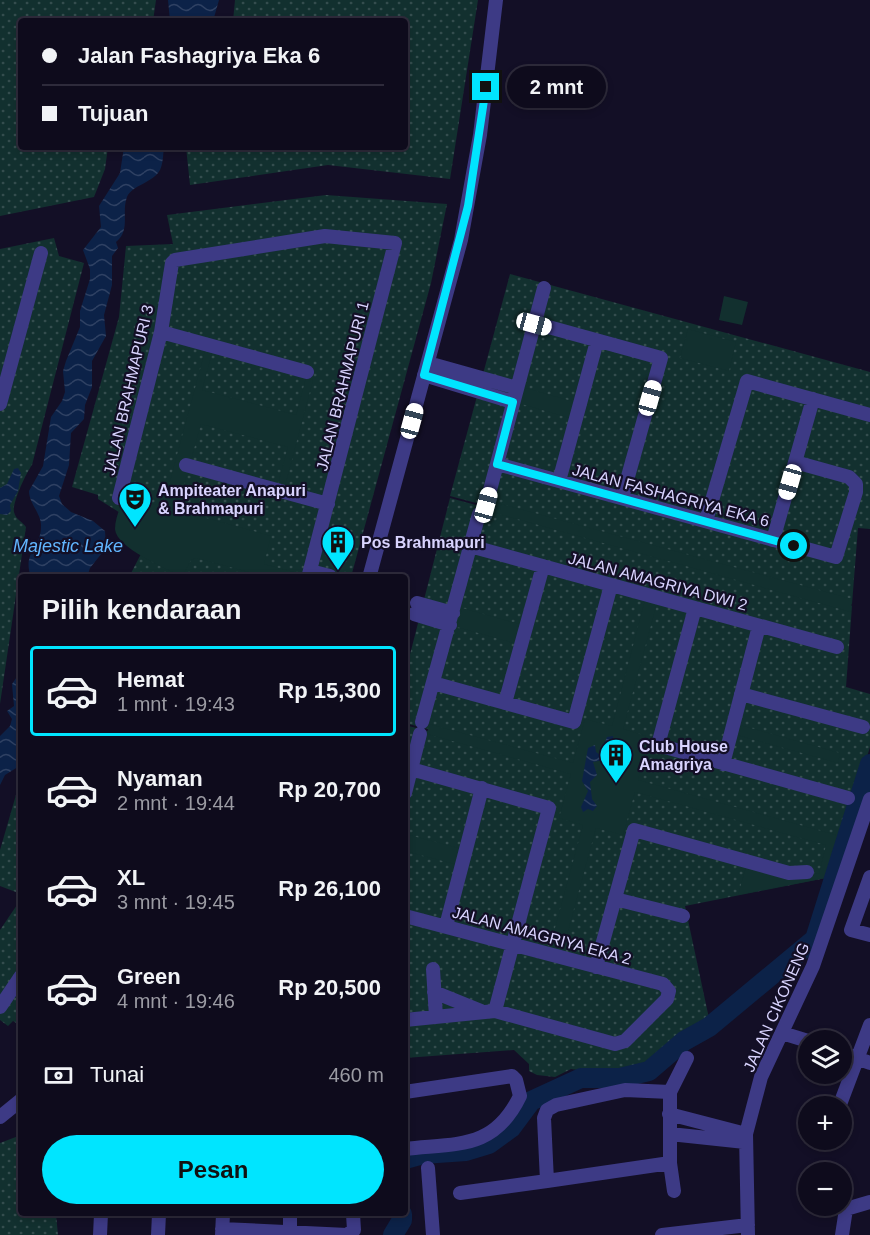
<!DOCTYPE html>
<html lang="id">
<head>
<meta charset="utf-8">
<style>
	:root { --surface:#0e0b1c; --page:#1c1929; --text:#f1f3f6; --muted:#9b9ba3; --line:#2e2b3b; --accent:#00e5ff }
	body { margin:0; font-family:Arial,sans-serif; background:var(--page); color:var(--text); height:100vh; display:flex; flex-direction:column; font-size:22px; white-space:nowrap }
	* { box-sizing:border-box; margin:0 }
	p { font-size:20px; color:var(--muted) }
	.icon { flex:none; width:33px; height:33px; fill:none; stroke:currentColor; stroke-width:2; stroke-linecap:round; stroke-linejoin:round }
	.map { position:relative; flex:1; overflow:hidden }
	.drawer { position:absolute; left:18px; top:574px; width:390px; height:642px; display:flex; flex-direction:column; background:var(--surface); border-radius:6px; box-shadow:0 3px 9px #0003,0 0 0 2px var(--line) }
	.drawer>* { flex:none }
	.top-card { position:absolute; left:18px; top:18px; width:390px; height:132px; border-radius:6px; box-shadow:0 3px 9px #0003,0 0 0 2px var(--line); display:grid; align-content:center; height:132px; padding:0 24px; background:var(--surface) }
	.tools { position:absolute; left:798px; top:1030px; display:grid; gap:12px }
	.tools a { display:grid; place-items:center; width:54px; height:54px; border-radius:50%; background:var(--surface); box-shadow:0 3px 9px #0003,0 0 0 2px var(--line); font-size:30px }
	.end { position:absolute; width:27px; height:27px; margin:-14px; border:8px solid #00e5ff; background:#111; box-shadow:0 0 0 3px #111 }
	.from { border-radius:50% }
	.bubble { position:absolute; height:42px; border-radius:21px; background:var(--surface); box-shadow:0 3px 9px #0003,0 0 0 2px var(--line); font-size:20px; font-weight:800; line-height:42px; text-align:center }
	.car { position:absolute; width:18px; height:36px; margin:-18px -9px; border-radius:8px; box-shadow:0 0 4px 2px #0007; background:linear-gradient(#fff 24%,#345 0 40%,#fff 0 76%,#345 0 86%,#fff 0) }
	.top-card b { display:flex; align-items:center; gap:21px; height:57px; font-size:22px }
	.top-card b+b { border-top:2px solid var(--line) }
	.top-card i { width:15px; height:15px; background:var(--text) }
	ul { padding:0; list-style:none }
	li { display:flex; align-items:center; gap:18px; height:90px; margin:0 12px 9px; padding:0 12px; border:3px solid transparent; border-radius:6px }
	li div { flex:1 }
	li b { display:block; font-size:22px }
	li em { font-style:normal; font-weight:800 }
	li.on { border-color:var(--accent) }
	li>.icon { width:54px; height:54px; stroke-width:1.5 }
	h2 { padding:0 24px; font-size:27px; line-height:72px }
	.pay { display:flex; align-items:center; gap:15px; height:66px; padding:0 24px; font-size:22px }
	.pay p { margin-inline-start:auto }
	.action { display:flex; gap:12px; margin-top:auto; padding:12px 24px }
	.action a { flex:1; height:69px; border-radius:36px; background:var(--accent); color:#111; font-size:24px; font-weight:800; line-height:69px; text-align:center }
	.map>svg:first-child { display:block }
</style>
</head>
<body>
<div class="map">
<svg width="870" height="1235" viewBox="0 0 870 1235">
	<defs>
		<pattern id="grass-dots" width="8" height="8" patternUnits="userSpaceOnUse" patternTransform="scale(1.5)"><rect width="8" height="8" fill="#12302f"/><path d="M2 2h.1M6 6h.1" fill="none" stroke="#344d4e" stroke-width="1.8" stroke-linecap="round"/></pattern>
		<pattern id="water-waves" width="16" height="10" patternUnits="userSpaceOnUse" patternTransform="scale(1.5)"><rect width="16" height="10" fill="#0c2248"/><path d="M0 5q4-4 8 0t8 0" fill="none" stroke="#2f4163"/></pattern>
	</defs>
	<rect width="100%" height="100%" fill="#130f26"/>
	<path fill="url(#grass-dots)" d="M0,0H156L153,21H21V147H108L105,169L94,197L0,216Z
		M235,0H478L450,179L328,165L190,185L186,147H405V21H233Z
		M326,195L447,204L431,283L351,577H129L142,552L122,514L98,499V495L72,487L119,317L126,246L173,244L167,215Z
		M54,238L59,256L84,263L32,465C26,473 12,503 14,512C16,520 22,521 26,527L0,704V249Z
		M510,274L870,372V529L858,528L852,604L450,496Z
		M450,498L852,606L846,687L870,694V747L841,840L405,723V674Z
		M405,725L841,842L831,877L685,906L710,1023L684,1034L641,1074H603L571,1069L555,1077L537,1075L529,1071V1064L514,1050L405,1058Z
		M18,788L21,789V894L0,886V850Z
		M21,899V1026L13,1021L8,1026L0,1020V930Z
		M21,1135V1214H56L58,1235H0V1143Z"/>
	<path fill="#12302f" d="M724,296L748,302L742,325L719,320Z
		M688,329L736,342L729,371L680,358Z
		M205,351L212,353L202,390L296,415L306,378L313,380L285,486L278,484L288,447L201,424L177,510L271,536L264,564L301,574L300,577H267L196,558L191,560L182,577C166,568 116,548 115,529C115,518 121,506 124,496L163,507Z
		M522,387L575,402L570,418L518,403Z
		M490,501L852,599L851,612L488,511Z
		M645,600L657,603L623,729L646,736L643,747L646,748L638,780L843,837L831,877L738,895L746,867L819,874L826,845L635,792L623,835L596,828L562,953L549,950L583,825L559,818L571,774L427,734L429,724L573,763L585,719L612,726Z
		M462,608L523,625L517,644L457,627Z
		M740,725L840,753L838,763L737,735Z
		M405,834L462,849L458,865L405,851Z"/>
	<path fill="url(#water-waves)" d="M168,0H219L213,21H170Z
		M124,147H164C163,155 163,164 160,170C153,183 132,185 127,197C121,213 131,230 116,242L118,248L112,256V285L104,315L106,336L92,361V387L85,405L84,419L71,433L69,465L59,496L62,504L71,512L93,521L105,531L106,548L90,568L87,577H31C22,553 41,547 41,527C42,514 29,504 29,491L43,466L51,417L62,401L65,392L63,371L66,361L80,327V311L90,279V269L83,250L101,227L99,206L120,173Z
		M18,468L21,473L18,491L10,505L11,511L7,515L0,514V488L7,484L14,469Z
		M21,671V765L5,775L0,785V736L10,726L12,719L7,711L14,706L12,684Z
		M613,736L614,743L608,747L604,760L593,762L597,775L590,782L592,799L597,806L593,811L588,809L583,812L581,807L588,791L582,781L588,748L595,745L596,752L600,755L607,737Z"/>
	<g fill="none" stroke-linecap="round" stroke-linejoin="round">
		<path stroke="#0c2248" stroke-width="20" d="M405,1159L423,1154L466,1151L489,1144L511,1128L531,1101L581,1078H620L649,1071L684,1041L709,1027L815,939L870,764
			M393,1235L402,1220V1214"/>
		<path stroke="#3d3a85" stroke-width="14" d="M534,323L661,358L622,498
			M161,332L307,372
			M428,363L517,388
			M424,375L513,402
			M0,404L41,253
			M497,464L836,557L856,492V484L849,477L795,462
			M186,465L328,504
			M559,481L597,341
			M119,498L161,332L172,263L175,260L325,236L395,243L308,578
			M486,505L544,288
			M706,521L747,381L870,415
			M773,540L813,399
			M470,546L837,647
			M310,571L330,576
			M369,578L461,240L480,135L496,0
			M417,603L453,613
			M695,608L658,745L848,798
			M414,614L450,625
			M433,683L574,722L611,585
			M741,694L863,727
			M505,703L543,566
			M422,722L479,514
			M723,764L759,626
			M411,769L549,808L495,1011
			M405,793L420,734
			M870,877L851,930L870,935
			M615,899L683,916
			M405,916L663,984L669,991L667,999L625,1041L615,1044L495,1011L405,1020
			M446,926L482,788
			M596,967L634,830L789,873L807,872
			M433,969L436,1017
			M434,992L481,1011
			M0,1007L21,976
			M782,1033L808,1041
			M842,1053L870,1063
			M405,1092L512,1076L516,1080L520,1096C494,1150 457,1143 405,1149
			M670,1092L625,1090L556,1105L547,1110L544,1118L547,1181L670,1163
			M839,1107L870,1025
			M669,1114L746,1134
			M0,1117L21,1100
			M670,1134L745,1142
			M827,1141V1140
			M428,1168L433,1235
			M674,1191L670,1163V1092L687,1058
			M460,1193L547,1181
			M290,1214V1230
			M222,1229L347,1235L354,1230L353,1214
			M100,1235L101,1214
			M158,1235L159,1214
			M222,1235L223,1214
			M662,1235L748,1225
			M748,1235L746,1134L761,1077L813,966L870,799
			M842,1235L846,1209L870,1202"/>
	</g>
	<g fill="none" stroke-linecap="round" stroke-linejoin="round">
		<path stroke="#00e5ff" stroke-width="8" d="M486,87L468,206L424,375L513,402L497,464L794,546"/>
	</g>
	<defs>
		<symbol id="theatre-pin" viewBox="-11 -11 22 30"><path d="M0 17L-7.5 6A9.5 9.5 0 1 1 7.5 6Z" fill="#00e5ff" stroke="#130f26"/><path d="M-5-5.5Q0-4 5-5.5V0Q5 5 0 6Q-5 5-5 0ZM-3.3-2.5H-1v1.5H-3.3ZM1-2.5H3.3v1.5H1ZM-2.8 1Q0 5.5 2.8 1Z" fill="#111"/></symbol>
		<symbol id="building-pin" viewBox="-11 -11 22 30"><path d="M0 17L-7.5 6A9.5 9.5 0 1 1 7.5 6Z" fill="#00e5ff" stroke="#130f26"/><path d="M-4-6H4V6H1V3H-1V6H-4ZM-2.5-4.3h1.7v1.8h-1.7ZM.8-4.3h1.7v1.8H.8ZM-2.5-1h1.7V.8h-1.7ZM.8-1h1.7V.8H.8Z" fill="#111"/></symbol>
	</defs>
	<g fill-rule="evenodd">
		<use href="#theatre-pin" x="116" y="480" width="38" height="52"/>
		<use href="#building-pin" x="319" y="523" width="38" height="52"/>
		<use href="#building-pin" x="597" y="736" width="38" height="52"/>
	</g>
	<g text-anchor="middle" stroke-width="4.5" stroke-linejoin="round" paint-order="stroke">
		<g font-size="16" fill="#d9d4ff" stroke="#130f26">
			<text transform="translate(342 386) rotate(-76)" y="6">JALAN BRAHMAPURI 1</text>
			<text transform="translate(128 390) rotate(-77)" y="6">JALAN BRAHMAPURI 3</text>
			<text transform="translate(671 495) rotate(15)" y="6">JALAN FASHAGRIYA EKA 6</text>
			<text transform="translate(658 581) rotate(15)" y="6">JALAN AMAGRIYA DWI 2</text>
			<text transform="translate(542 935) rotate(15)" y="6">JALAN AMAGRIYA EKA 2</text>
			<text transform="translate(776 1007) rotate(-66)" y="6">JALAN CIKONENG</text>
		</g>
		<g font-size="16" font-weight="bold" fill="#d9d4ff" stroke="#130f26" text-anchor="start">
			<text x="158" y="496">Ampiteater Anapuri<tspan x="158" dy="18">&amp; Brahmapuri</tspan></text>
			<text x="361" y="548">Pos Brahmapuri</text>
			<text x="639" y="752">Club House<tspan x="639" dy="18">Amagriya</tspan></text>
		</g>
		<g font-size="18" font-style="italic" fill="#62b6ff" stroke="#130f26">
			<text x="68" y="552">Majestic Lake</text>
		</g>
	</g>
</svg>
<div class="tools">
<a><svg class="icon" aria-label="layers" viewBox="0 0 24 24"><path d="M12 4l9 5-9 5-9-5zM3 14l9 5 9-5"/></svg></a>
<a>+</a>
<a>−</a>
</div>
<i class="end from" style="left:794px;top:546px"></i>
<i class="end" style="left:486px;top:87px"></i>
<div class="bubble" style="left:507px;top:66px;width:99px">2 mnt</div>
<i class="car" style="left:534px;top:324px;rotate:105deg"></i>
<i class="car" style="left:650px;top:398px;rotate:16deg"></i>
<i class="car" style="left:412px;top:421px;rotate:15deg"></i>
<i class="car" style="left:790px;top:482px;rotate:196deg"></i>
<i class="car" style="left:486px;top:505px;rotate:15deg"></i>
<div class="top-card">
<b><i class="from"></i>Jalan Fashagriya Eka 6</b>
<b><i></i>Tujuan</b>
</div>
<section class="drawer">
<h2>Pilih kendaraan</h2>
<ul>
<li class="on"><svg class="icon" aria-label="car" viewBox="0 0 24 24"><path d="M5 17H2v-5l4-1 3-4h7l3 4 3 1v5h-3M9 17h6M6 11h13"/><circle cx="7" cy="17" r="2"/><circle cx="17" cy="17" r="2"/></svg><div><b>Hemat</b><p>1 mnt · 19:43</p></div><em>Rp 15,300</em></li>
<li><svg class="icon" aria-label="car" viewBox="0 0 24 24"><path d="M5 17H2v-5l4-1 3-4h7l3 4 3 1v5h-3M9 17h6M6 11h13"/><circle cx="7" cy="17" r="2"/><circle cx="17" cy="17" r="2"/></svg><div><b>Nyaman</b><p>2 mnt · 19:44</p></div><em>Rp 20,700</em></li>
<li><svg class="icon" aria-label="car" viewBox="0 0 24 24"><path d="M5 17H2v-5l4-1 3-4h7l3 4 3 1v5h-3M9 17h6M6 11h13"/><circle cx="7" cy="17" r="2"/><circle cx="17" cy="17" r="2"/></svg><div><b>XL</b><p>3 mnt · 19:45</p></div><em>Rp 26,100</em></li>
<li><svg class="icon" aria-label="car" viewBox="0 0 24 24"><path d="M5 17H2v-5l4-1 3-4h7l3 4 3 1v5h-3M9 17h6M6 11h13"/><circle cx="7" cy="17" r="2"/><circle cx="17" cy="17" r="2"/></svg><div><b>Green</b><p>4 mnt · 19:46</p></div><em>Rp 20,500</em></li>
</ul>
<div class="pay"><svg class="icon" aria-label="cash" viewBox="0 0 24 24"><path d="M3 7h18v10H3z"/><circle cx="12" cy="12" r="2"/></svg>Tunai<p>460 m</p></div>
<div class="action"><a>Pesan</a></div>
</section>
</div>
</body>
</html>
